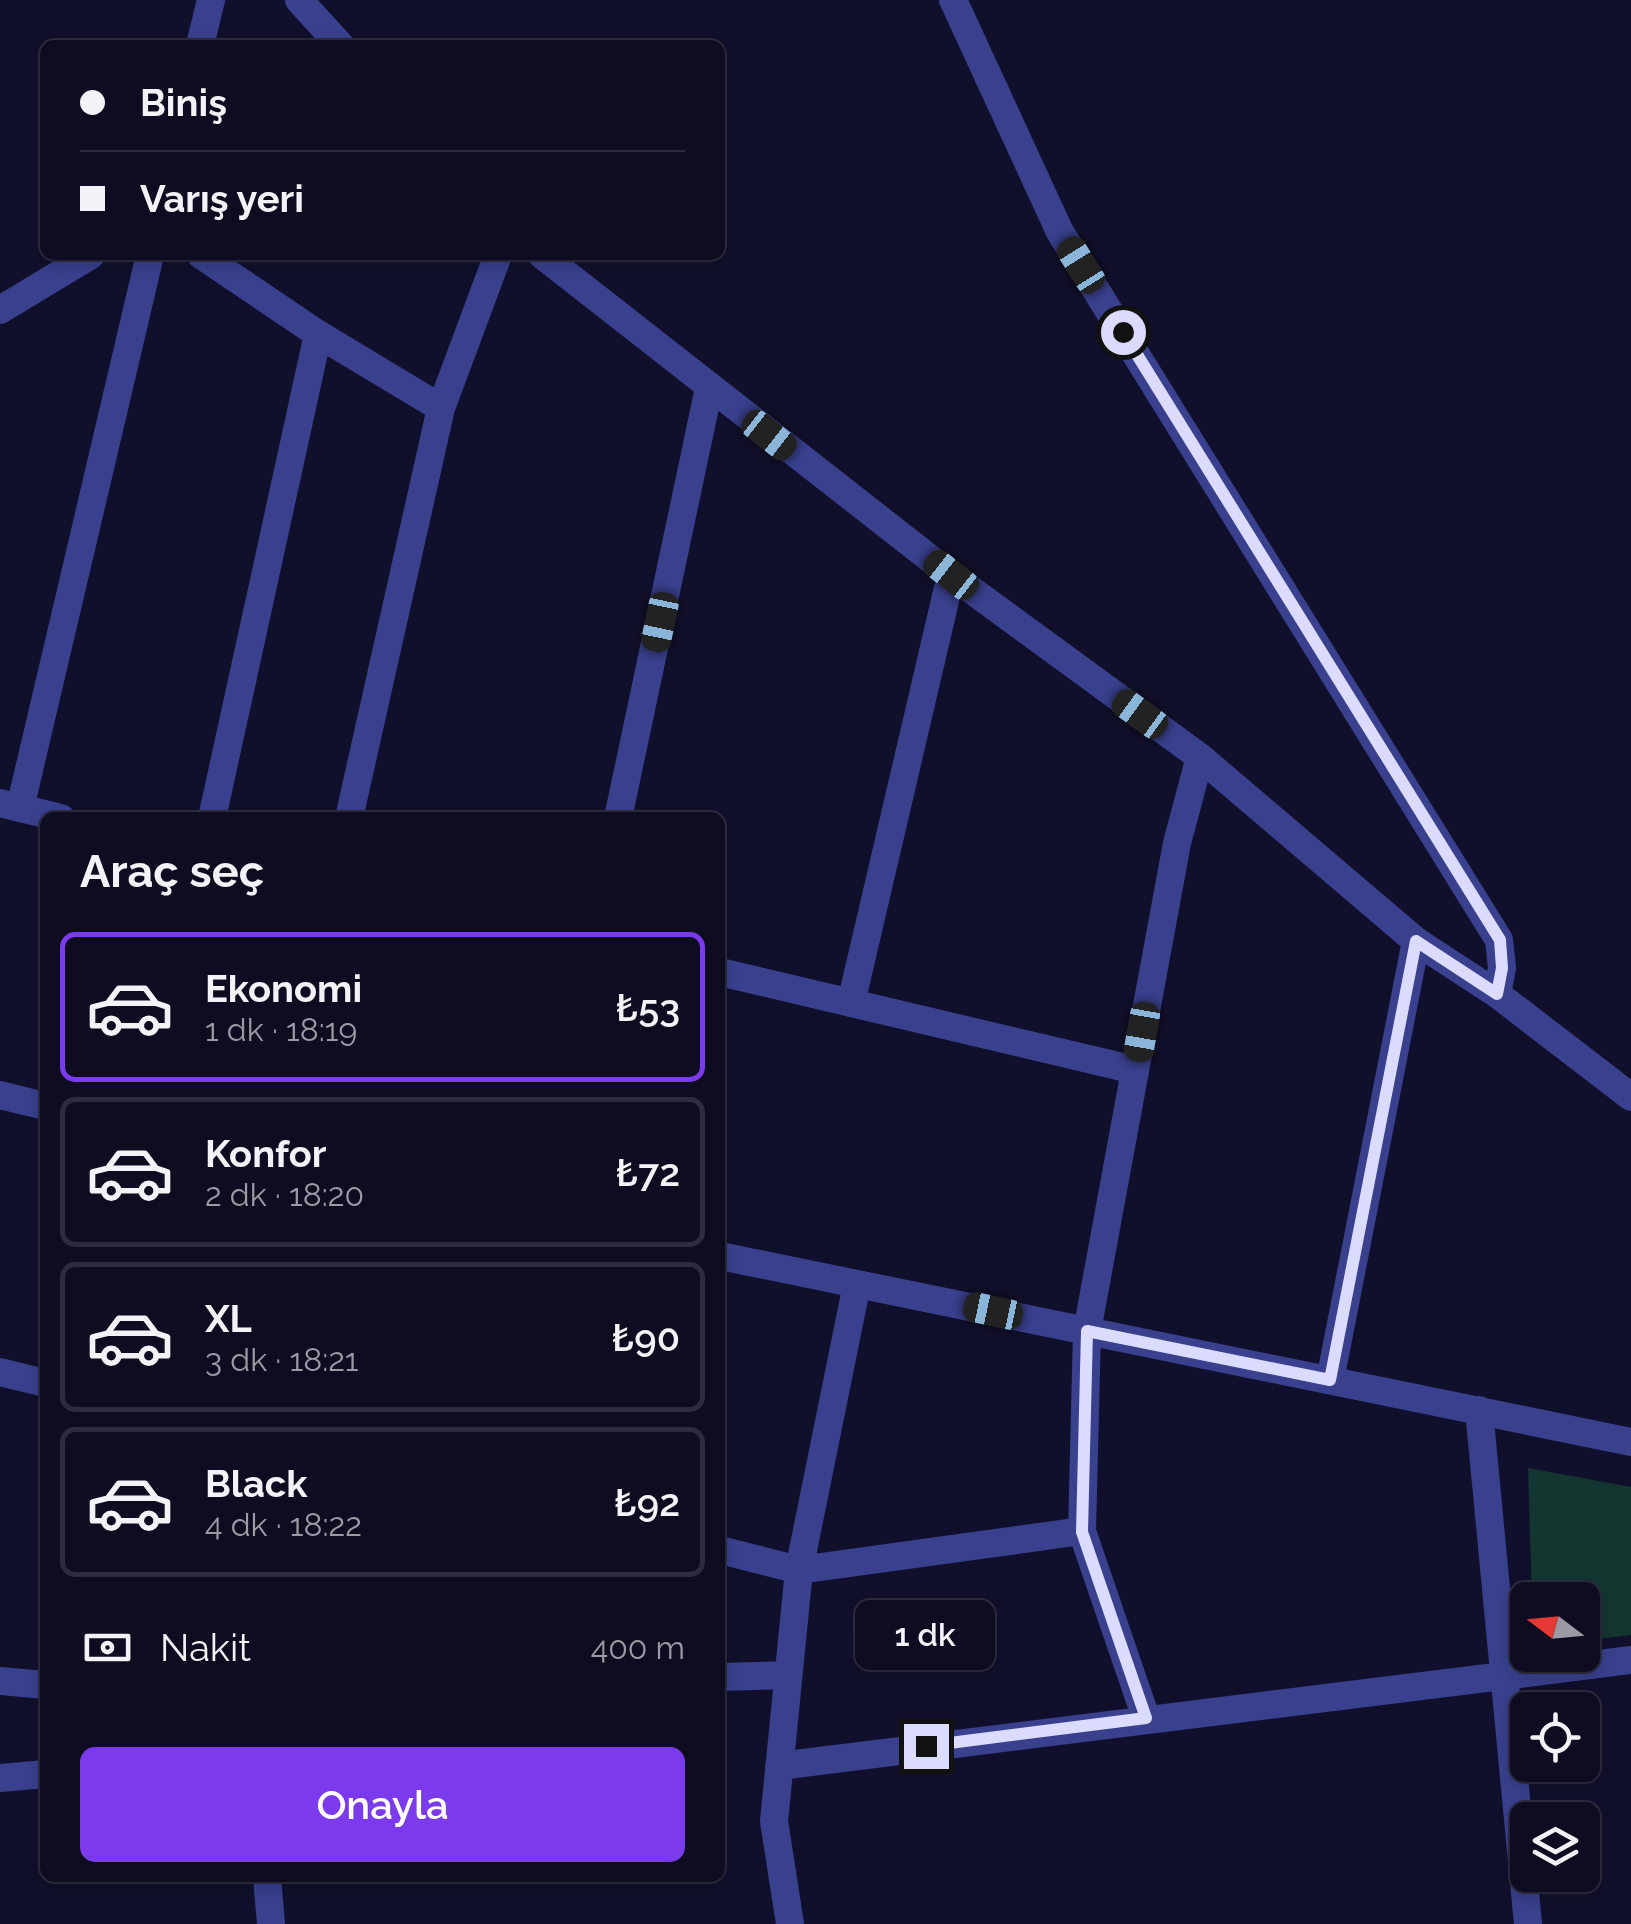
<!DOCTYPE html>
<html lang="tr">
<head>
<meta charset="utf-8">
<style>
	:root { --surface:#0d0c21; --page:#1b1a2e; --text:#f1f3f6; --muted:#9a9ba5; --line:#2d2c3f; --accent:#7c3aed }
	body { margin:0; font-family:Raleway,sans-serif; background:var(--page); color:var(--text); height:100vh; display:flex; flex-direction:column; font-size:38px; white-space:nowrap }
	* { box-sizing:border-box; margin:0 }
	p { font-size:32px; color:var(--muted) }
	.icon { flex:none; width:55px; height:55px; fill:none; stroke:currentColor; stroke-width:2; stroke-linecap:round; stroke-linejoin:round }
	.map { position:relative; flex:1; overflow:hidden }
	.details { position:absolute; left:40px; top:812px; width:685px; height:1070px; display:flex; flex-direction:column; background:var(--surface); border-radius:15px; box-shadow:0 5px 15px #0003,0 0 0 2px var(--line) }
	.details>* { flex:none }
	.top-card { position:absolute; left:40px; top:40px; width:685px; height:220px; border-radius:15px; box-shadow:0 5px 15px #0003,0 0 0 2px var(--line); display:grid; align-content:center; height:220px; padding:0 40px; background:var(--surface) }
	.needle { width:65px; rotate:286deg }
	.tools { position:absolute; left:1510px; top:1582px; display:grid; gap:20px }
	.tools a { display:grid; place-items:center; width:90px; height:90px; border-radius:15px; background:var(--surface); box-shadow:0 5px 15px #0003,0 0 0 2px var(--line); font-size:50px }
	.end { position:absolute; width:45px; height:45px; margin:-22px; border:12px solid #dbdbff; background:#111; box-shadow:0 0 0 5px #111 }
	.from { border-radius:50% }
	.bubble { position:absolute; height:70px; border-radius:15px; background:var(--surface); box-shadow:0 5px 15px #0003,0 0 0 2px var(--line); font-size:32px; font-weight:600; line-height:70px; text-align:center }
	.car { position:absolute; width:30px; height:60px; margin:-30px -15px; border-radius:12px; box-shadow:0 0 8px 2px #0007; background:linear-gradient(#222 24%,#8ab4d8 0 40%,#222 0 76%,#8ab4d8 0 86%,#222 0) }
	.top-card b { display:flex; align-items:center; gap:35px; height:95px; font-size:38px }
	.top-card b+b { border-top:2px solid var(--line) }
	.top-card i { width:25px; height:25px; background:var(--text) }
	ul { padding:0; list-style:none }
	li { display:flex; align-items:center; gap:30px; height:150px; margin:0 20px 15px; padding:0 20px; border:5px solid var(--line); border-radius:15px }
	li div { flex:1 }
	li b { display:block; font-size:38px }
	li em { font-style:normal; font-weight:600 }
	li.current { border-color:var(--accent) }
	li>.icon { width:90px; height:90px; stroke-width:1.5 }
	h2 { padding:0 40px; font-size:45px; line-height:120px }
	.pay { display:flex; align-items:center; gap:25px; height:110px; padding:0 40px; font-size:38px }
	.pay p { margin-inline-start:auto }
	.action { display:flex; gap:20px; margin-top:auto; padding:20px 40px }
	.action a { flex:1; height:115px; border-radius:15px; background:var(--accent); color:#fff; font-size:40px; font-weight:600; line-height:115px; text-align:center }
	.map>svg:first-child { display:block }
</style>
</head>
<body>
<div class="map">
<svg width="1631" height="1924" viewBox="0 0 1631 1924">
	<rect width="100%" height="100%" fill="#11102c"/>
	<path fill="#133631" d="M1528,1468L1631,1487V1635L1583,1641L1582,1600H1532Z"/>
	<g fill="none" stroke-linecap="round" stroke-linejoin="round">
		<path stroke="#39408d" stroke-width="28" d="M299,0L340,45
			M953,0L1060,232L1499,940L1502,968L1497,994
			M200,45L211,0
			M201,255L318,334L441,408
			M542,255L951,575L1200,757L1416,941L1497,994L1631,1097
			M0,310L91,255
			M0,803L61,818
			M20,808L150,255
			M212,818L318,334
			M349,818L441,408L498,255
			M618,818L709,388
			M720,972L1135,1070
			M851,1003L951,575
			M0,1095L45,1106
			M720,1256L1631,1442
			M0,1372L45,1383
			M1330,1380L1416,941
			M1479,1410L1528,1924
			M720,1550L799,1570L1082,1531
			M720,1677L788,1675
			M0,1681L45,1685
			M1146,1718L1082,1531L1087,1331L1177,843L1200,757
			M779,1766L1631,1660
			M0,1778L45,1774
			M267,1878L271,1924
			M790,1924L774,1821L799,1570L857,1284"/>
	</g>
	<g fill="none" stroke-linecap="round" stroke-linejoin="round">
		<path stroke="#dbdbff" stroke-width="12" d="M926,1746L1146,1718L1082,1532L1087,1331L1330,1380L1416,941L1497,994L1502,968L1500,940L1123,332"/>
	</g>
</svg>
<div class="tools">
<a><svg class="needle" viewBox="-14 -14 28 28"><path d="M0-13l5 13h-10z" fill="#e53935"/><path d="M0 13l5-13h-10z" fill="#9a9ba5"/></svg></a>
<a><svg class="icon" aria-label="locate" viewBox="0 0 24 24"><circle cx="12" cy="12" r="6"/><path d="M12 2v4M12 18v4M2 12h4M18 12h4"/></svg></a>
<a><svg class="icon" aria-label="layers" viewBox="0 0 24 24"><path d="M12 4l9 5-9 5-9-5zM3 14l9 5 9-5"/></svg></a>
</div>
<i class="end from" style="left:1123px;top:332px"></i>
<i class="end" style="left:926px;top:1746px"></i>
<div class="bubble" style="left:855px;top:1600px;width:140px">1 dk</div>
<i class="car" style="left:1081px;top:265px;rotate:328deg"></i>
<i class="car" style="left:769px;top:435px;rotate:128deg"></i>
<i class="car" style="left:951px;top:575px;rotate:308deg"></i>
<i class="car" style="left:660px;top:622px;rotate:192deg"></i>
<i class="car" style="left:1140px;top:714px;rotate:306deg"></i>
<i class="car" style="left:1142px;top:1032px;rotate:190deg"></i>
<i class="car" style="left:993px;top:1311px;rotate:282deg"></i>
<div class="top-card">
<b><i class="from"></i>Biniş</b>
<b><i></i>Varış yeri</b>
</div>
<section class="details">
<h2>Araç seç</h2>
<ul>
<li class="current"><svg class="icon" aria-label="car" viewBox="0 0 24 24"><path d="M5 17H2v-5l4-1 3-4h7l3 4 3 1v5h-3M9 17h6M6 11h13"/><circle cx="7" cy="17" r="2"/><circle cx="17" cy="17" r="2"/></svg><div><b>Ekonomi</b><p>1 dk · 18:19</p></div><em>₺53</em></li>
<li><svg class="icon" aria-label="car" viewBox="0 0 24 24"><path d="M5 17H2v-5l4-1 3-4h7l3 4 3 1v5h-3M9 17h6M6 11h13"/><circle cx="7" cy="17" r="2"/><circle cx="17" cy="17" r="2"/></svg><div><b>Konfor</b><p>2 dk · 18:20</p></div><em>₺72</em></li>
<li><svg class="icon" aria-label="car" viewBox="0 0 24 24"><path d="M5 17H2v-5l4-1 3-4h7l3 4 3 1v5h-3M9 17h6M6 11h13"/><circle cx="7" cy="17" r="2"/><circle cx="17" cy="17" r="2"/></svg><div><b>XL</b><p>3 dk · 18:21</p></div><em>₺90</em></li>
<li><svg class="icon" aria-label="car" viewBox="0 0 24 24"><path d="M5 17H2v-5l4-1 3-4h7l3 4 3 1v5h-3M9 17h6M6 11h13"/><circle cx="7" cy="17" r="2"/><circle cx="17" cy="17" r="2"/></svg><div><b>Black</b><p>4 dk · 18:22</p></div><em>₺92</em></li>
</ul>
<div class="pay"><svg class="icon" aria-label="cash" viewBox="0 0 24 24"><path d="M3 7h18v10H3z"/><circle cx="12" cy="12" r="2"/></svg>Nakit<p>400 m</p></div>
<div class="action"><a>Onayla</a></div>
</section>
</div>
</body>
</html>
